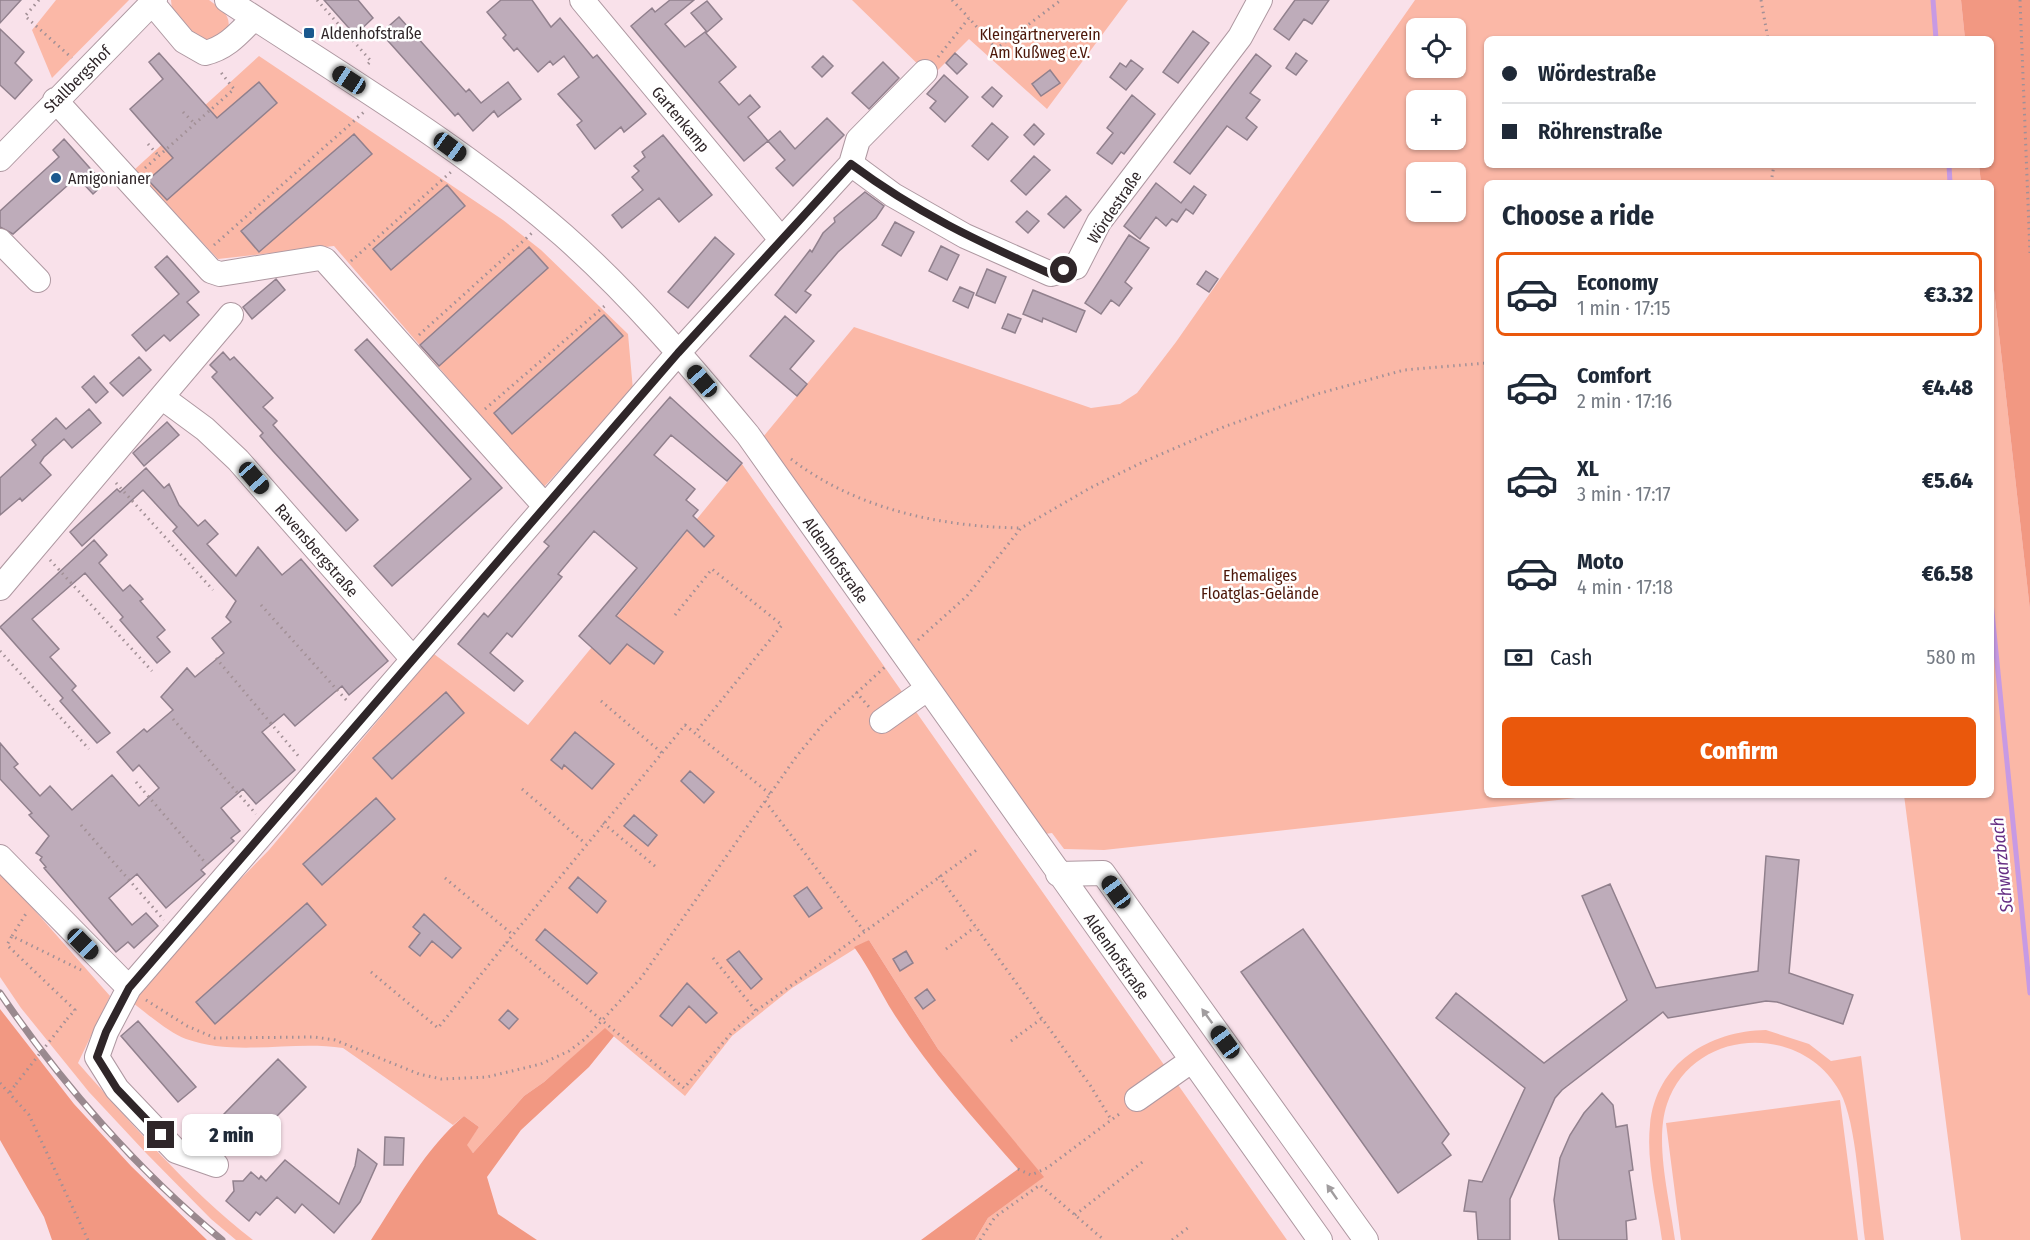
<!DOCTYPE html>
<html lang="en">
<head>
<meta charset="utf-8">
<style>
	:root { --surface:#fff; --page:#f6f6f7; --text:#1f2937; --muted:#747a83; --line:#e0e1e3; --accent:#ea580c }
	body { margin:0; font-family:"Fira Sans Condensed",sans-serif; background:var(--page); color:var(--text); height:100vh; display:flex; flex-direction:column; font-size:22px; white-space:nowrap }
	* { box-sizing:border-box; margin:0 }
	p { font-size:20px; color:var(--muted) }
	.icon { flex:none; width:33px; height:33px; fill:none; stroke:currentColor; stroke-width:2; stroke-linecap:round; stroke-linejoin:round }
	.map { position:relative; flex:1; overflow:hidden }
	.drawer { position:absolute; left:1484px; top:180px; width:510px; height:618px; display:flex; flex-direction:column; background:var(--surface); border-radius:9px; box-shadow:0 2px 4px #0004 }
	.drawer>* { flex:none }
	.top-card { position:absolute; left:1484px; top:36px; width:510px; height:132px; border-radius:9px; box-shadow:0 2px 4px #0004; display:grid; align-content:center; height:132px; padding:0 18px; background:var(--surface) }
	.controls { position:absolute; left:1406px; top:18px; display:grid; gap:12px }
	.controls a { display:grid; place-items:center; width:60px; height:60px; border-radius:9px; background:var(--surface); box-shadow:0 2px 4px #0004; font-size:30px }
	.end { position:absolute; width:27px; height:27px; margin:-14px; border:8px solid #2f2629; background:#fff; box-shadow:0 0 0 3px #fff }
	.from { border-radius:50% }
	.bubble { position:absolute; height:42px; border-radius:9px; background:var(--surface); box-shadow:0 2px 4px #0004; font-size:20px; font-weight:800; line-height:42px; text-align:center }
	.car { position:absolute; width:18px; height:36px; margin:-18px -9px; border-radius:8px; box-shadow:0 0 4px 2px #0007; background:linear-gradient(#222 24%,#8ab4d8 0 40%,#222 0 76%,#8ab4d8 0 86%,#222 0) }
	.top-card b { display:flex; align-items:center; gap:21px; height:57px; font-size:22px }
	.top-card b+b { border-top:2px solid var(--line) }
	.top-card i { width:15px; height:15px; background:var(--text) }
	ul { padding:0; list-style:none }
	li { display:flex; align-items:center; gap:18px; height:84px; margin:0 12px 9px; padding:0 6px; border:3px solid transparent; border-radius:9px }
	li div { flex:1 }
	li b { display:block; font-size:22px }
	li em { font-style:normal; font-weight:800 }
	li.active { border-color:var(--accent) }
	li>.icon { width:54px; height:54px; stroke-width:1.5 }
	h2 { padding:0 18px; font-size:27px; line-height:72px }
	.pay { display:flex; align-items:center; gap:15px; height:66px; padding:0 18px; font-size:22px }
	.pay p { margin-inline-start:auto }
	.button { display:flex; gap:12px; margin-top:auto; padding:12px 18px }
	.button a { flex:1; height:69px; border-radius:9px; background:var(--accent); color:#fff; font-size:24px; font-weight:800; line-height:69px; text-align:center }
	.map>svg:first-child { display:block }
</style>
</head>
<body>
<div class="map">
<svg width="2030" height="1240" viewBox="0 0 2030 1240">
	<rect width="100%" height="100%" fill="#f9e1ea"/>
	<path fill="#fbb8a7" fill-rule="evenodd" d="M56,0H129L52,78L32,30Z
		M171,0H209C223,10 233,16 227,34L200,42L172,10Z
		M852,0H1128L1047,109L969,39L931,77Z
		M1415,0H1961L1965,39H1486V165H1979L1981,183H1486V795H1603L1104,850L1064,849L1052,833L1045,834L763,437L854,327L1091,408L1120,404L1137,393L1176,342ZM1416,28H1455V68H1416ZM1416,100H1455V140H1416ZM1416,172H1455V212H1416Z
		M259,56L503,220L541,250L628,334L633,390L543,488L334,246L218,259L134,170Z
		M1991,263L2030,610V1240H1961L1904,795H1990Z
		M742,464L1287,1240H975L988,1218L1043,1177L938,1049L869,940L792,988L732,1036L685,1096L605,1029L544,1082L524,1096L473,1153L466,1145L479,1127L464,1116L453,1125L343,1048C291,1040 237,1057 186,1039C167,1032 142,1009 125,997L269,850L434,654L528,725Z
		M0,871L110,996L78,1063C133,1125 187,1189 253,1240H236L211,1219L146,1153L89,1092L21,1008L0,977Z
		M1766,1030L1809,1044L1831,1061L1861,1056L1884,1240H1865C1860,1202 1857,1123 1840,1092C1802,1022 1693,1027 1667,1104C1654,1142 1670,1201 1675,1240H1662C1657,1203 1646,1162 1650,1125C1656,1063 1709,1031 1766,1030Z
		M1840,1100L1858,1240H1681L1666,1123Z"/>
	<path fill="#f29882" d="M1961,0H2030V610L1991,263L1990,183H1981L1979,165H1990V39H1965Z
		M869,940L938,1049L1044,1177L988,1218L975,1240H921L1018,1169C974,1119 930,1070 894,1014C880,992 870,969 854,947Z
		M0,1009L74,1104L131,1166L207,1240H52L44,1217L0,1140Z
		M605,1028L614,1036L589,1067L521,1130L487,1177L498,1214L537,1240H371C397,1200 427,1146 464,1116L479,1127L467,1145L473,1153L524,1096L544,1082Z"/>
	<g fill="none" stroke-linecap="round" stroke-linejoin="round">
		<path stroke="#c79ae4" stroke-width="5" d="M1933,0L1936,39
			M1949,165L1950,183
			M1990,592L2030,993"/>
	</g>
	<path fill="#beacba" stroke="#91808d" stroke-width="1.5" d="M0,0H21L0,23Z
		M324,0H358L373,18L355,35Z
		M501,0H532L551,27L560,18L593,58L597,55L646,114L624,132L621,127L595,149L577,125L582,121L558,94L579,77L564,56L553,65L550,61L538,72L517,48L514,51L503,38L506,35L487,12Z
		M670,0H694L665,24L685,47L705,32L736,67L719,82L739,105L750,95L760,107L748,117L768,141L744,161L631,26L652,8L655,12Z
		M1295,0H1329L1312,24L1304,19L1289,40L1274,29Z
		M707,1L722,19L707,32L691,13Z
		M399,17L466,92L469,89L481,103L508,82L521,99L498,117L494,111L473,131L458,113L455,116L381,33Z
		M0,29L24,52L15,63L32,80L15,99L0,85Z
		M1193,31L1209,43L1178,83L1163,72Z
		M159,53L217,118L259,82L277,103L167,200L148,180L173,158L130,109L163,79L149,62Z
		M955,53L967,64L957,74L946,63Z
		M1296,53L1307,61L1296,75L1286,68Z
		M1256,54L1271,66L1250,93L1260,100L1246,118L1257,127L1247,140L1227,126L1190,174L1174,162Z
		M823,56L833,66L822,77L812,67Z
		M1131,60L1143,69L1126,90L1110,77L1120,63L1126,67Z
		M883,62L899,78L869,109L852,93Z
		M1050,70L1060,83L1041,96L1032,84Z
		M944,75L968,97L945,122L930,108L936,101L927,94Z
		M992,87L1002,96L993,107L982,97Z
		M1132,95L1155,114L1124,154L1121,152L1112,164L1097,153L1113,133L1107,128Z
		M827,118L844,135L793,186L776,168L785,160L768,141L780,131L795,149Z
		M992,123L1008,137L988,160L972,146Z
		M1034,124L1044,134L1034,145L1024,135Z
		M354,134L372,154L259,252L241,231Z
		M663,135L712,195L679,222L659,198L622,228L612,215L643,190L632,177L639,171L634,166L645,157L642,152Z
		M64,139L104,184L93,194L77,177L13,234L0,227V211L59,157L53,150Z
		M1034,156L1050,170L1026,195L1011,181Z
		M1156,183L1181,203L1194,186L1206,195L1193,214L1186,209L1177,222L1172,219L1166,226L1156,217L1140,239L1124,226Z
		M447,185L465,206L391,270L373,249Z
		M865,192L884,206L876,218L838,252L805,291L811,295L796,313L775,295L810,250L812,252L823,233L835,222L834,218Z
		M1066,196L1081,210L1064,228L1048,214Z
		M1027,211L1039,221L1028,233L1016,222Z
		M895,222L914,232L901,256L882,245Z
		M1129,235L1149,248L1125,282L1132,288L1119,306L1111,300L1101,314L1085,303Z
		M715,237L734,254L688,308L668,292Z
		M941,246L959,255L947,280L929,271Z
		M529,247L548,268L439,366L420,345Z
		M167,256L199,292L187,302L199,315L170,341L164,335L146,351L132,335L179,294L155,267Z
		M987,269L1006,277L995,303L976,295Z
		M1206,271L1218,279L1209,292L1197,284Z
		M276,279L285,290L252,319L243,307Z
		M960,287L974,293L968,308L953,301Z
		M1033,290L1085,311L1076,332L1043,318L1042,322L1023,314Z
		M1008,314L1021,319L1015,333L1002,328Z
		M604,315L623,336L512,434L494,413Z
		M785,316L814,341L790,369L807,384L797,396L750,356Z
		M367,339L502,488L392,586L374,566L471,479L355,350Z
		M223,352L230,360L234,357L273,398L263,407L277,421L273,425L358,520L346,531L273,451L260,436L263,433L212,377L217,372L210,365Z
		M139,357L151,370L123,396L110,383Z
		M94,376L108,392L96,403L82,387Z
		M670,397L742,463L727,481L671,435L654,455L695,489L686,500L698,510L693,516L714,536L704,547L687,530L616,616L663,652L654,664L627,644L610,664L579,636L637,568L594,531L558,574L562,577L512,637L507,633L490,653L523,681L514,691L458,644L484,613L488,617L549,546L544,542Z
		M89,409L101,423L72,448L64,439L44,457L40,463L51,475L22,501L20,498L0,515V478L36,445L32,440L56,418L66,429Z
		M167,422L179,435L144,466L133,453Z
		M146,468L164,488L169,484L179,505L198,526L205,520L218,534L207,544L236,576L258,547L282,575L301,559L388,661L349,695L342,686L295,726L284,714L262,732L295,770L256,804L243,789L221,808L240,831L231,838L234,841L201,870L205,874L166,908L137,874L109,898L132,925L146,913L158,926L134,948L128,942L116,952L44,868L46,867L40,860L42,857L36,853L49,836L29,815L32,813L0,779V743L18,764L14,767L40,796L50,786L72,810L112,775L139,806L159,788L139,765L133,771L117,752L144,729L147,732L173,710L161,697L187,668L195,677L224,653L212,638L231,622L226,617L236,601L173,531L177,527L143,490L82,546L70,532L117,489L120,492Z
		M94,540L107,555L99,563L123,591L130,585L143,599L140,601L165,630L157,637L170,652L157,663L120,620L123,617L85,573L32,619L59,649L50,657L76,686L72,690L110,733L97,743L60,701L63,698L0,627Z
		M446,692L464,713L392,779L373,758Z
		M575,732L614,764L592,789L564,765L562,769L551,760Z
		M690,771L714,792L704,803L681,781Z
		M376,798L395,819L322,885L303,864Z
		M634,815L657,835L648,846L624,826Z
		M1766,856L1799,860L1789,973L1853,995L1843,1024L1777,1002L1766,1001L1668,1018L1663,1012L1562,1090L1555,1098L1510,1199V1240H1478L1476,1212L1464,1211L1469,1180L1482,1182L1525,1088L1436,1018L1456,993L1544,1063L1627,1000L1582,896L1610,884L1656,988L1758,971Z
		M578,877L606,901L597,913L569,888Z
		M807,887L822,908L809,917L794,896Z
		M307,903L326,925L215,1024L196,1002Z
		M424,914L461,948L452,958L432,941L420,956L409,947L420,933L413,927Z
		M545,929L597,973L587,984L536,940Z
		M1303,929L1449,1134L1442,1143L1451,1155L1398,1193L1241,972Z
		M739,951L762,979L751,989L727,960Z
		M906,951L913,963L900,971L893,959Z
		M687,983L717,1013L706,1023L689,1006L672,1026L660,1016Z
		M927,989L935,1000L923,1009L915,998Z
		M508,1010L518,1019L509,1029L499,1020Z
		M138,1021L196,1087L178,1102L121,1036Z
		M278,1059L306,1087L251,1142L224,1114Z
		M1602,1093L1613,1105L1616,1127L1627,1125L1633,1170L1629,1171L1636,1219L1626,1221L1627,1240H1559L1554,1200L1560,1158L1570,1135L1584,1113Z
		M385,1137L404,1138L403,1165H384Z
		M358,1149L377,1164L360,1202L334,1233L302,1204L295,1213L277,1197L260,1215L256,1212L249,1221L226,1201L234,1191L233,1181H243L251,1172L259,1179L261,1176L266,1181L285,1160L339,1204L355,1166Z"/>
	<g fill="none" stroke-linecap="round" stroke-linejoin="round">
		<defs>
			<path id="minor" d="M227,0C341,75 460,145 563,235C631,295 690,365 748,435L1320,1240
				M582,0L780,238
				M153,4L184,41L205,53C227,48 239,33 254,18
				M55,100L211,271L220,274L320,258L325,260L545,506
				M0,159L155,0
				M851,164L893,195L965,236L1051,274L1076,267L1099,222L1240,37L1260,0
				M0,241L38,280
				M163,398L205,429L238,460L412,658
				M0,588L231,315
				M882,721L927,689
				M0,857L129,988
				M1058,874L1103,873L1366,1240
				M1137,1099L1191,1061
				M216,1165L176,1151L117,1089L97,1057L106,1032L129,988L678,353L851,164L858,140L925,72"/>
		</defs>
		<use href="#minor" stroke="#ae98a1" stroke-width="26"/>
		<path stroke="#a29096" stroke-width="3" stroke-dasharray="1.5 4.5" stroke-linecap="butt" d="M39,0L25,16L72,58
			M317,0L371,61L367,65
			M952,0L969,18
			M1761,0L1768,39
			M2020,0L2030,253
			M938,57L969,18L996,49L1061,0
			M183,112L195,124
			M148,144L159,156
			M145,168L234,89L219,70
			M1771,183L1774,165
			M214,245L364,112
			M351,261L451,172
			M419,335L532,233
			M485,409L607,304
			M791,459C856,509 941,527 1021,528
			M116,483L213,590
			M50,560L152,671
			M261,605L348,702
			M675,615L712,569L782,625L695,733
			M918,640L967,596L1021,528L1090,488L1143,462L1226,426L1317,394L1404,370L1486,363
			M0,651L89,749
			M216,658L300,758
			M856,692L869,707
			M601,701L662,753
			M173,719L256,814
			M136,782L209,867
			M522,789L586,844
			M770,794L685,725L507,942L684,1088L733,1031L756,1011L978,849
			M765,801L864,931
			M603,823L656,867
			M81,825L164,920
			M939,876L1090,1085L1112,1121
			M445,878L512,934
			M12,936L27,912
			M946,949L975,927
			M713,958L756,1011
			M371,972L438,1028L507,942
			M146,1000L187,1026L215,1038L314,1037L335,1040L419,1074L441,1079L487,1077L541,1064L569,1051L585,1039L641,978L796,757L824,723L887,665
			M67,1019L75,1010L7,945L12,936L81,970
			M1011,1041L1041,1019
			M0,1083L29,1115L88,1240
			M10,1092L16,1084
			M1018,1169L1031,1175L1047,1168L1122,1112
			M1075,1215L1145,1160
			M980,1240L995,1217L1040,1185L1104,1240
			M1172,1240L1189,1227"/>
		<use href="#minor" stroke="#fff" stroke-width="24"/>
		<defs>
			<path id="rail" d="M0,993C61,1083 138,1171 222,1240"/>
		</defs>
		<use href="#rail" stroke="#9a898f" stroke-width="7"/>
		<use href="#rail" stroke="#fff" stroke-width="4.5" stroke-dasharray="14" stroke-linecap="butt"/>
		<path stroke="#a29096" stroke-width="3" stroke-dasharray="1.5 4.5" stroke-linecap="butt" d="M16,1084L67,1019"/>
	</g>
	<defs><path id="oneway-solid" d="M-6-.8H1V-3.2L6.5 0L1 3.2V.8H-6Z" transform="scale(1.5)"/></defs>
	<g fill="#a19d9f">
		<use href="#oneway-solid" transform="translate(1207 1016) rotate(-126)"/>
		<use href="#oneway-solid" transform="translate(1332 1192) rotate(-125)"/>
	</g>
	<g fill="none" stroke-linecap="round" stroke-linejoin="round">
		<path stroke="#2f2629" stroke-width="8" d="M161,1135L117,1089L97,1057L106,1032L129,988L678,353L851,164C917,213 977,241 1051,274L1064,270"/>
	</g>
	<g fill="#1b588e" stroke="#fff" stroke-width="2">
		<rect x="303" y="27" width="12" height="12" rx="3"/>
		<circle cx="56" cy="178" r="6"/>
	</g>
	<g text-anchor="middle" stroke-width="5" stroke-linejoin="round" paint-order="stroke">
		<g font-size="16" fill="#2f2629" stroke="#fff" text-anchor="start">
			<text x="321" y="39">Aldenhofstraße</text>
			<text x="68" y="184">Amigonianer</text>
		</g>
		<g font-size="16" fill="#4d1709" stroke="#fff">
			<text x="1040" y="40">Kleingärtnerverein<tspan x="1040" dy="18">Am Kußweg e.V.</tspan></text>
			<text x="1260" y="581">Ehemaliges<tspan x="1260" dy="18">Floatglas-Gelände</tspan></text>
		</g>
		<g font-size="16" fill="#2f2629" stroke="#fff">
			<text transform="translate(77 79) rotate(-45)" y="6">Stallbergshof</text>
			<text transform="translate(681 119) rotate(50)" y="6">Gartenkamp</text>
			<text transform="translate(1114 207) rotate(-56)" y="6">Wördestraße</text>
			<text transform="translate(317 550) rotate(49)" y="6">Ravensbergstraße</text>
			<text transform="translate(836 560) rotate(55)" y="6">Aldenhofstraße</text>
			<text transform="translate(1117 956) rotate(55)" y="6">Aldenhofstraße</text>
		</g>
		<g font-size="18" font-style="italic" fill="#662e84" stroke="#fff">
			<text transform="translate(2002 865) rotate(-96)" y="6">Schwarzbach</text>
		</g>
	</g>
</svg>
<div class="controls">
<a><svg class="icon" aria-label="locate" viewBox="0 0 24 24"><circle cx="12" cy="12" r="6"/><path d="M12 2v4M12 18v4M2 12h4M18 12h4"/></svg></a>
<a>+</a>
<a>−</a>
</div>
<i class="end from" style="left:1064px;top:270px"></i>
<i class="end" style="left:161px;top:1135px"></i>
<div class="bubble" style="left:182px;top:1114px;width:99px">2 min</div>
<i class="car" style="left:349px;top:80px;rotate:303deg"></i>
<i class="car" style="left:450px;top:147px;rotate:126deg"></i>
<i class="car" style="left:702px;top:381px;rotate:319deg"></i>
<i class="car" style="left:254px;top:478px;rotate:139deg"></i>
<i class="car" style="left:1116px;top:892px;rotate:324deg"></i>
<i class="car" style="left:83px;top:944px;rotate:135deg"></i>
<i class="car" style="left:1225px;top:1042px;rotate:324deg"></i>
<div class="top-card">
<b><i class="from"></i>Wördestraße</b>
<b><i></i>Röhrenstraße</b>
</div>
<section class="drawer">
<h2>Choose a ride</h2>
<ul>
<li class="active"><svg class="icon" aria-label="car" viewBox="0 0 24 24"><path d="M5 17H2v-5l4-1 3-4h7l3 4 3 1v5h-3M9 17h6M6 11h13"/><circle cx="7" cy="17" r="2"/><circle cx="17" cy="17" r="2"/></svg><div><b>Economy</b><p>1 min · 17:15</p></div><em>€3.32</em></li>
<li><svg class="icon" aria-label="car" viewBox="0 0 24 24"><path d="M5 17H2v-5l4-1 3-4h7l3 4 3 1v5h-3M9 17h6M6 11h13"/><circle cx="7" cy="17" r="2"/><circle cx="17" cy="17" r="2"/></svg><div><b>Comfort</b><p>2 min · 17:16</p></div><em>€4.48</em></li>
<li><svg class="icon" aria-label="car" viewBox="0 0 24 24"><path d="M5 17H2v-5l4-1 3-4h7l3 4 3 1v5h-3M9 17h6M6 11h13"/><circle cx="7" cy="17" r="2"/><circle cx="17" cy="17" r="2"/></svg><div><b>XL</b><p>3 min · 17:17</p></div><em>€5.64</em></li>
<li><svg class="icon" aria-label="car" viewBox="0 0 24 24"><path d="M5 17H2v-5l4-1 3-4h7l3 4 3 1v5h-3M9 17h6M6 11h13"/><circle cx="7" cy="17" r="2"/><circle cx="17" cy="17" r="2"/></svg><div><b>Moto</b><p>4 min · 17:18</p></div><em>€6.58</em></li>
</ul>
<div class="pay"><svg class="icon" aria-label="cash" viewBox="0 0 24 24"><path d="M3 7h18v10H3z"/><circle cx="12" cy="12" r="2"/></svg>Cash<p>580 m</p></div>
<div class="button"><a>Confirm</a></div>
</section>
</div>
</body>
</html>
